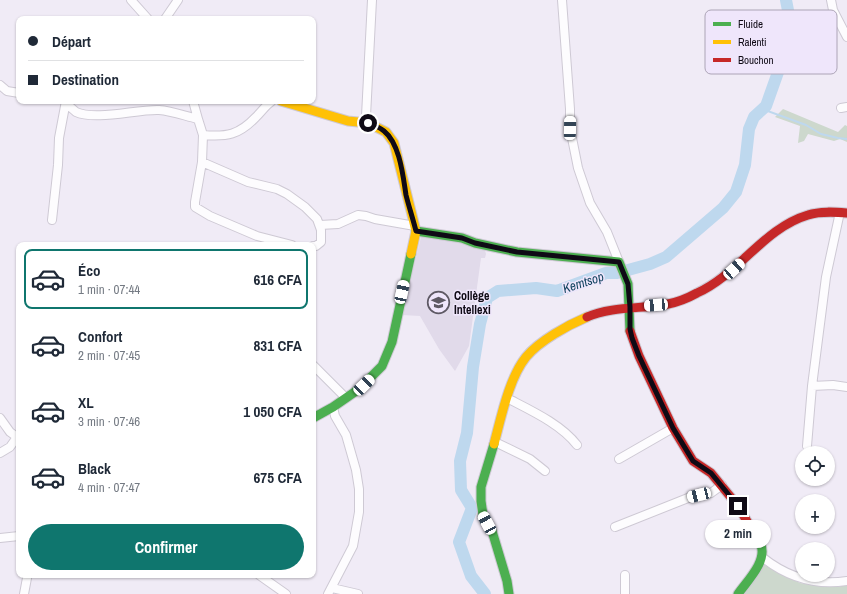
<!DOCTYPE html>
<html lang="fr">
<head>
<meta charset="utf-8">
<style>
	:root { --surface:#fff; --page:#f2f2f3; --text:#1f2937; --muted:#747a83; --line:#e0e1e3; --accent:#0f766e }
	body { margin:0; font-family:"Archivo Narrow",sans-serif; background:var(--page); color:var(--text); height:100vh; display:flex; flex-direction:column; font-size:15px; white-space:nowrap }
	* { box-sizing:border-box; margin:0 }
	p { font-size:13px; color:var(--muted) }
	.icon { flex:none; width:22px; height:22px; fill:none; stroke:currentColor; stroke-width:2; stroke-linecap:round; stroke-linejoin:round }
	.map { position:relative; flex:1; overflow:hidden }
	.side { position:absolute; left:16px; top:242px; width:300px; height:336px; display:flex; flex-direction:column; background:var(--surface); border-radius:8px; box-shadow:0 1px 3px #0004 }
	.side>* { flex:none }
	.hud { position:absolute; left:16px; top:16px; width:300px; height:88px; border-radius:8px; box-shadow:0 1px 3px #0004; display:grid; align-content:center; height:88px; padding:0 12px; background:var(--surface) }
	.buttons { position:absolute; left:795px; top:446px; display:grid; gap:8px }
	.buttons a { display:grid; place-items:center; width:40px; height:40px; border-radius:50%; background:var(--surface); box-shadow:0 1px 3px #0004; font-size:20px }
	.end { position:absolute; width:18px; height:18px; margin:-9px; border:5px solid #0f0a15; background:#fff; box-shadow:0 0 0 2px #fff }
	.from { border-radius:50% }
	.bubble { position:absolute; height:28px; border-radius:14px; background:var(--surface); box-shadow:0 1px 3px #0004; font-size:13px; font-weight:700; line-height:28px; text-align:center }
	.car { position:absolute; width:12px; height:24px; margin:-12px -6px; border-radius:5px; box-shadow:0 0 3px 1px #0007; background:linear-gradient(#fff 24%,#345 0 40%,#fff 0 76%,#345 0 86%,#fff 0) }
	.hud b { display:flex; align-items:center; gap:14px; height:38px; font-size:15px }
	.hud b+b { border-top:1px solid var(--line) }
	.hud i { width:10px; height:10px; background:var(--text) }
	ul { padding:7px 0 0; list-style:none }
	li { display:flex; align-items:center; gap:12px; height:60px; margin:0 8px 6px; padding:0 4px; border:2px solid transparent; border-radius:8px }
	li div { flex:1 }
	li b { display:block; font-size:15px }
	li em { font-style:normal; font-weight:700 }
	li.selected { border-color:var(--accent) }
	li>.icon { width:36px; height:36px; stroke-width:1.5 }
	.button { display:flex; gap:8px; margin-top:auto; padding:8px 12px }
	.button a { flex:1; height:46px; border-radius:24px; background:var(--accent); color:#fff; font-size:16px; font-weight:700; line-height:46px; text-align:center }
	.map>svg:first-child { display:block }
</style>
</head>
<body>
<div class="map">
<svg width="847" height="594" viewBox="0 0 847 594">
	<rect width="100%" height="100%" fill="#f0ebf6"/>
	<path fill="#e1daea" d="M421,237L446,238L485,250L486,254L485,258H481L469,346L455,371L439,349L420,316L402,315Z"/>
	<path fill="#cdd8cd" d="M783,109L838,132L845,125L847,126V142L840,139L834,141L808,134L804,141L798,143L800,126L775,117Z
		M763,564L800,583L837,587L847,585V594H744Z"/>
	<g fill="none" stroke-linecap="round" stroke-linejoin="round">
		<path stroke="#bed8ee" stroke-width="2" d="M762,109L806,125L821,134L838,138L847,139"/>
		<path stroke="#bed8ee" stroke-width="12" d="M485,594L471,576L459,542L472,508L461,490L460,461L467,433L473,367L480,324L487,298L498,291L536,288L557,291L606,273H617L650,264L666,257L723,208L736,192L745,165L749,129L754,117L766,106L782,61L791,26L786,0"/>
		<defs>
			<path id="street" d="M131,0L148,19
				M562,0L570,109V128L578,168L590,203L607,232L619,262
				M831,0L833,10L847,37
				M165,19L178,0
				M0,85L7,91L19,93
				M65,101C68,105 72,109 76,112C96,121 137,109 159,110C172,111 185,116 198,119L203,135C227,137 239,135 256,117C262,111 266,105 272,101
				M193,101L198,119
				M841,108L847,107
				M368,123L366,116L372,0
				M203,135L202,162L195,202V207L210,216L257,236L292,245
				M202,162L248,182L277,189L287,194L305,207L317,219L321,230V242L316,246H313
				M52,220L58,165L59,138L66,101
				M320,225L338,224L358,215L366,216L375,219L415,226
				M313,365L346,398
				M812,386L833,385L847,387
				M507,398C530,410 561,424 577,445
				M0,418L10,432L17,437L19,436
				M495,442L530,459L545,471
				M807,446L812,386L826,277L840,212
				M0,453L10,447L17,437
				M619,459L673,428
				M615,527L688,498L711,493L722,485
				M0,538L19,536
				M762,557C787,577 815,586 847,581
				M259,575L286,594
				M332,588L358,594
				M24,594L27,578
				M328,594L353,546L359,512V489L356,470L346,435L335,416L333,407
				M625,594V575"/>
			<path id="fast" d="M416,231L462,238L475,243L517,252L619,262L628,284L630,331
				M313,418L333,407L359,389L382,366L392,342L411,254
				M494,444L481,487V501L483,515L492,531L507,581L509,594
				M738,594C747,581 767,562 761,545C758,537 752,530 748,523"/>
			<path id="slow" d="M281,101L348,121L368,123L386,132L394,143L416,231L411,254
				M494,444C501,418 509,378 526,357C539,341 568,325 587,317"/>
			<path id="jam" d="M587,317C612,306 643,309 668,304C678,302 688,298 697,293C739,274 764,228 808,215C820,211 834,212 847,213
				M630,331L639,356L673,428L693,461L711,473L738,506L748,523"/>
		</defs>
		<use href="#street" stroke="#cec9d4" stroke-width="10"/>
		<use href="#fast" stroke="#cec9d4" stroke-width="11"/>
		<use href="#slow" stroke="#cec9d4" stroke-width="11"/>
		<use href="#jam" stroke="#cec9d4" stroke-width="11"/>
		<use href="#street" stroke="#fdfcfe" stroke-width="8"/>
		<use href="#fast" stroke="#4caf50" stroke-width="9"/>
		<use href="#slow" stroke="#ffc107" stroke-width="9"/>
		<use href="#jam" stroke="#c62828" stroke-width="9"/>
	</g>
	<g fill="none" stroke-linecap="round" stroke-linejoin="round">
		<path stroke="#0f0a15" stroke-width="5" d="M368,123C374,125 379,127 384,131C400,144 403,176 406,195C409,207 413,219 416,231L462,238L475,243L517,252L619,262L628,284L630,307V329L632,338L639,356L673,428L693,461L711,473L738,506"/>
	</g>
	<defs>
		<symbol id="school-ring" viewBox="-11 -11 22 22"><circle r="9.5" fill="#efe6fb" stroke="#5e5964" stroke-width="1.5"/><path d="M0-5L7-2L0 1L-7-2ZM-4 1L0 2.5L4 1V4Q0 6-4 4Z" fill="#5e5964"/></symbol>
	</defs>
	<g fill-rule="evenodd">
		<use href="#school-ring" x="426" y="290" width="25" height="25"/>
	</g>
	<g text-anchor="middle" stroke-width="3" stroke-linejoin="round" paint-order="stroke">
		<g font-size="12" font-weight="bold" fill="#0f0a15" stroke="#efe6fb" text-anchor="start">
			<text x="454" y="300">Collège<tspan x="454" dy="14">Intellexi</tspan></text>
		</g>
		<g font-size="13" font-style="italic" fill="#134460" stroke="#efe6fb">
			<text transform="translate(583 282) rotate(-18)" y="5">Kemtsop</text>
		</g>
	</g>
	<rect x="705" y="10" width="132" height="64" rx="6" fill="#efe6fb" stroke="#aca4b6" stroke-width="1"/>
	<rect x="713" y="22" width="18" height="4" fill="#4caf50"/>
	<rect x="713" y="40" width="18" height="4" fill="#ffc107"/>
	<rect x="713" y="58" width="18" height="4" fill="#c62828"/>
	<g font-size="11" fill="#0f0a15">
		<text x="738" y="28">Fluide</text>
		<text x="738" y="46">Ralenti</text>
		<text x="738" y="64">Bouchon</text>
	</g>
</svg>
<div class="buttons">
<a><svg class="icon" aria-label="locate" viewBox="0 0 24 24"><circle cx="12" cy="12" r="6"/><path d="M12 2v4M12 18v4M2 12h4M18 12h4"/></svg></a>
<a>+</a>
<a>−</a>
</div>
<i class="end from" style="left:368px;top:123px"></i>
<i class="end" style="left:738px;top:506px"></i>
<div class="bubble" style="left:705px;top:520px;width:66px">2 min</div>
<i class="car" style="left:570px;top:128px;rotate:1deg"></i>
<i class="car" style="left:734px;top:269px;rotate:48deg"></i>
<i class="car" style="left:402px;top:292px;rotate:12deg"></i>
<i class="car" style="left:656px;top:305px;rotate:266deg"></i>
<i class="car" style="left:364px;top:385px;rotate:46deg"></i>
<i class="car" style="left:699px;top:495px;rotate:256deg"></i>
<i class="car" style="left:487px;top:523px;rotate:332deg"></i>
<div class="hud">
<b><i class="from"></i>Départ</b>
<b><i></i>Destination</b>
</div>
<section class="side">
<ul>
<li class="selected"><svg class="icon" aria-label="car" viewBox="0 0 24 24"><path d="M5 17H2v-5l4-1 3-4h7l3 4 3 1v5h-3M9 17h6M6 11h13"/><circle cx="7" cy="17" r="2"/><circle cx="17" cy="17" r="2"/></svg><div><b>Éco</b><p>1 min · 07:44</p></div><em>616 CFA</em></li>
<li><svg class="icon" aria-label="car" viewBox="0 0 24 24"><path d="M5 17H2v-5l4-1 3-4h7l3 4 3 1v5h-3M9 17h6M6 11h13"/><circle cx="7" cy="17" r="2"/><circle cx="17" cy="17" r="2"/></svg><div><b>Confort</b><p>2 min · 07:45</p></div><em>831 CFA</em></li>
<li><svg class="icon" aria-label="car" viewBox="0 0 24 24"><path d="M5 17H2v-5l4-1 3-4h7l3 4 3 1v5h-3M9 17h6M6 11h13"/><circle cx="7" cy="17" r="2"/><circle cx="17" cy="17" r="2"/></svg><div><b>XL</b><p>3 min · 07:46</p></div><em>1 050 CFA</em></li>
<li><svg class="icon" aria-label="car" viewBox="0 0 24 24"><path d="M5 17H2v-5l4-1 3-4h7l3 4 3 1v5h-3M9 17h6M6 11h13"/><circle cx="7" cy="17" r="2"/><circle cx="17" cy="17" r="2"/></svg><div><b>Black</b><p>4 min · 07:47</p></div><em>675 CFA</em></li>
</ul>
<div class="button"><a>Confirmer</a></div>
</section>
</div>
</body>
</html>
